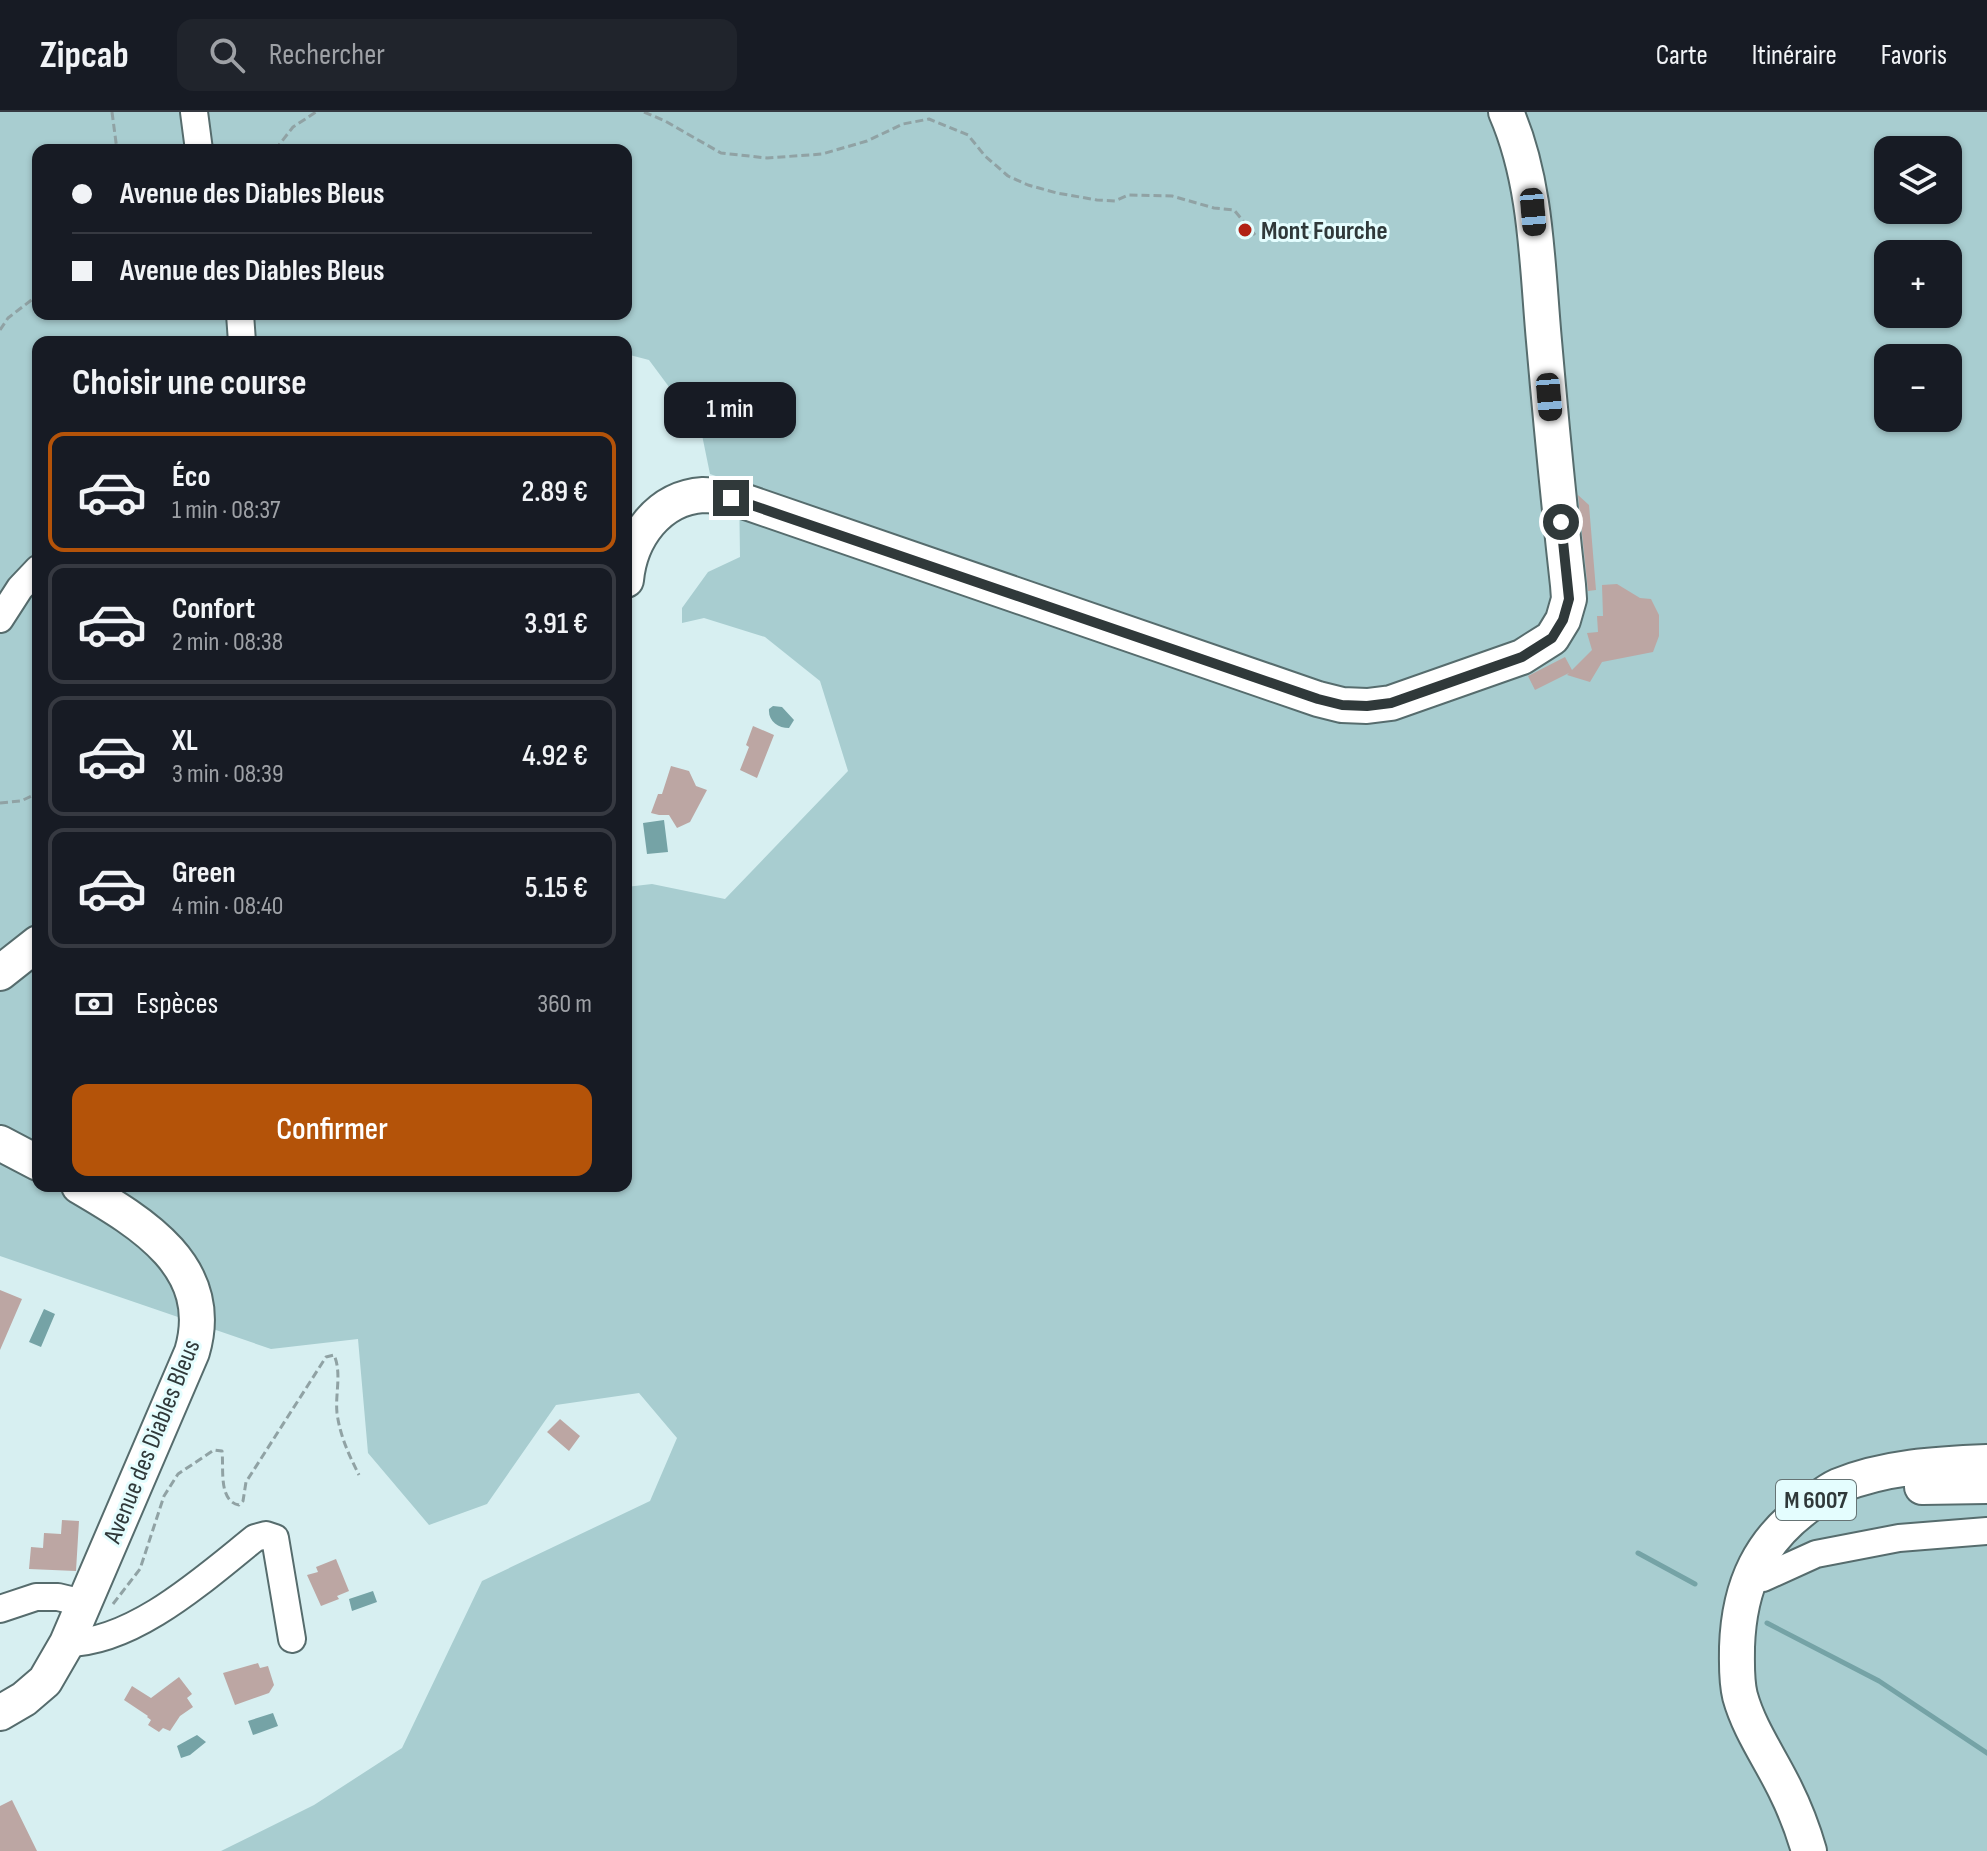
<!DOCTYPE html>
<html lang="fr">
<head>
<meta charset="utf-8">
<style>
	:root { --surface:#171b24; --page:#20242c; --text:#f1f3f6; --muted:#9ea1a6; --line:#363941; --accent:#b45309 }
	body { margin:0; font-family:"Sofia Sans Condensed",sans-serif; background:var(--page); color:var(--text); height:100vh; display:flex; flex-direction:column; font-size:30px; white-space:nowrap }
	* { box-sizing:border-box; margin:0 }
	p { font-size:26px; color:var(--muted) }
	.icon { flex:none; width:44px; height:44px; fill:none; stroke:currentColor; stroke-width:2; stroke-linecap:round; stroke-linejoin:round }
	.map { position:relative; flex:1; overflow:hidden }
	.sheet { position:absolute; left:32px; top:224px; width:600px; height:856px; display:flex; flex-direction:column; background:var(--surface); border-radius:16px; box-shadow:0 2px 6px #0004 }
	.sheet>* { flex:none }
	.guide { position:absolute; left:32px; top:32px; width:600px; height:176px; border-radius:16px; box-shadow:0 2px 6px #0004; display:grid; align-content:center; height:176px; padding:0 40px; background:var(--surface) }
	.tools { position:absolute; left:1874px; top:24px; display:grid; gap:16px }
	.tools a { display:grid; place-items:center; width:88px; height:88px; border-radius:16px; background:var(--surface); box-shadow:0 2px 6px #0004; font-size:40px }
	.end { position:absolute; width:36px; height:36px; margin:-18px; border:10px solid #30393a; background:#fff; box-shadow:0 0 0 4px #fff }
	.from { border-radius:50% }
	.bubble { position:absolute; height:56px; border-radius:16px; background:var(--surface); box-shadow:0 2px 6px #0004; font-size:26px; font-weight:600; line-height:56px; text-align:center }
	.car { position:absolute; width:24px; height:48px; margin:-24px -12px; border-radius:10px; box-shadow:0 0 6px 2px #0007; background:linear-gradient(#222 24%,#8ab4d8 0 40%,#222 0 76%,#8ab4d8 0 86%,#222 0) }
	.guide b { display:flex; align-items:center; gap:28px; height:76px; font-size:30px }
	.guide b+b { border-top:2px solid var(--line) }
	.guide i { width:20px; height:20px; background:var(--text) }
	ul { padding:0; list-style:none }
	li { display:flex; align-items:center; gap:24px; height:120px; margin:0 16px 12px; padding:0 24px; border:4px solid var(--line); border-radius:16px }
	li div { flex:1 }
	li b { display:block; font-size:30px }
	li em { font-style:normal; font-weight:600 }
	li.current { border-color:var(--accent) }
	li>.icon { width:72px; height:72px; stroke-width:1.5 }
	h2 { padding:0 40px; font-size:36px; line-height:96px }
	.pay { display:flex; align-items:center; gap:20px; height:88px; padding:0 40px; font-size:30px }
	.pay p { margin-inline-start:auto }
	.action { display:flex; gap:16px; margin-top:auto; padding:16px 40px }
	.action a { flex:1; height:92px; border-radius:16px; background:var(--accent); color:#fff; font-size:32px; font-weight:600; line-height:92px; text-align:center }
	header { display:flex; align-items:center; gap:48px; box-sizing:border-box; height:112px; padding:0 40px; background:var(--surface); border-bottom:2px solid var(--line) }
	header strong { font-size:38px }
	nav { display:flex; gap:44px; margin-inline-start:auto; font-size:28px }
	.search { width:560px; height:72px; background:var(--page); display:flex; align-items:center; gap:20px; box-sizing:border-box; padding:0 28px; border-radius:16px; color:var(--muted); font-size:30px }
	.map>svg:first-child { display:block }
</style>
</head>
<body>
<header>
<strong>Zipcab</strong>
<div class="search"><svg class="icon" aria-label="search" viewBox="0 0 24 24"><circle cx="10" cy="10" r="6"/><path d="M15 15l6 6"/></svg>Rechercher</div>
<nav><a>Carte</a><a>Itinéraire</a><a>Favoris</a></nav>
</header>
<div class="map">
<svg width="1987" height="1739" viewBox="0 0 1987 1739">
	<rect width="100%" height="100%" fill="#d7eff1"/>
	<path fill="#a8cdd0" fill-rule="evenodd" d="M0,0H1987V1739H221L314,1693L402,1636L482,1469L650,1389L677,1326L639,1281L556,1293L487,1392L429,1413L368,1341L358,1227L271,1237L0,1144ZM38,38H626V202H38ZM1888,38H1948V98H1888ZM1888,142H1948V202H1888ZM38,230H626V242L649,248L701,318L710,362L739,372L740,445L708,460L682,496V511L704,506L765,525L820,569L848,659L725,787L652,772L626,775V1074H38ZM1888,246H1948V306H1888Z"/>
	<path fill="#75a3a6" d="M773,594L782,595L794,608L789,616C778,616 768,609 769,597Z
		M664,708L668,740L647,742L643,711Z
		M44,1197L55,1202L41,1235L29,1230Z
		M373,1479L377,1490L352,1499L349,1487Z
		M273,1601L278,1614L253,1623L248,1609Z
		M197,1623L206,1630L190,1643L181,1646L177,1634Z"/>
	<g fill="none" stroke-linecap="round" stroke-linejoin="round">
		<path stroke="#75a3a6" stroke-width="5" d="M1638,1441L1695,1472
			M1767,1511L1879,1569L1987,1641"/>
	</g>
	<path fill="#bca6a3" d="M1578,383L1589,393L1596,478L1588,479Z
		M1617,472L1640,486L1651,487L1659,503V524L1653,540L1602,550L1590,570L1567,563L1569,561L1535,578L1528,564L1565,545L1572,558L1592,538L1587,521L1598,520L1597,504H1603L1602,473Z
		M753,614L774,623L757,666L740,658L749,635L746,633Z
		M671,654L689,659L696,674L707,678L690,710L677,716L669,703H659L651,701L658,682H662Z
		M0,1178L22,1187L0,1238Z
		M560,1307L580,1324L569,1339L547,1320Z
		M62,1408L79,1409L76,1459L29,1457L31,1435L43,1436L44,1421L61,1422Z
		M336,1447L349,1479L337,1484L339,1487L321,1494L307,1463L318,1460L316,1455Z
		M258,1551L260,1556L268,1554L274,1573L269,1581L235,1593L223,1561Z
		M179,1565L192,1582L187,1586L193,1595L180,1604L170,1619L163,1616L159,1620L148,1613L151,1608L147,1605L148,1604L124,1588L132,1574L151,1586Z
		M12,1688L37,1739H0V1694Z"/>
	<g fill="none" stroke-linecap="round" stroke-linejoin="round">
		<defs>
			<path id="minor" d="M194,0L199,38
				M240,202L242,230
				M0,507L20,476L38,457
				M1763,1466L1816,1442L1899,1426L1987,1419
				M0,1497L36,1485H58L83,1491
				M67,1531C134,1531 205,1466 255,1426L266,1423L275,1426L292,1527"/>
			<path id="major" d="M626,468C630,426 658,386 703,383C717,383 732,386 746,390L1318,587L1342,593L1367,594L1391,591L1522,545L1552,526L1563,508L1569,487L1568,473C1559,392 1551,310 1544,229C1537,153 1537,71 1506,0
				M0,861L38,831
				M0,1031L38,1051
				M1922,1375L1987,1374
				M0,1601L24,1587L45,1569L67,1531L192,1240C217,1155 142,1111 79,1074
				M1809,1739C1803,1718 1795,1697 1785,1677C1770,1646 1749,1617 1740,1584C1736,1568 1737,1552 1737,1535C1739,1473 1760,1427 1812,1391C1820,1385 1829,1378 1838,1374C1885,1355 1936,1352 1987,1350"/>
		</defs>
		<use href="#minor" stroke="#566c6d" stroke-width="30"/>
		<use href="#major" stroke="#566c6d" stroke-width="38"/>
		<path stroke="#90a2a4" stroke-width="3" stroke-dasharray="8 4" stroke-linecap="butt" d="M112,0L117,38
			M644,0L665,9L721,41L767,46L822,42L867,29L903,12L929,7L968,23L985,44L1008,64L1028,73L1057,81L1097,88L1115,89L1128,83L1172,84L1214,96L1234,98L1255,123
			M275,38L293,15L316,0
			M0,218L8,206L38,183
			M0,691L21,689L38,681
			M113,1492L140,1457L164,1384L178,1362L214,1338L222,1339C224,1356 218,1389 239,1393L243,1389L246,1370L326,1245L334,1243C342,1261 335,1282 337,1301C340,1324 349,1343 359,1363"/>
		<use href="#minor" stroke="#fff" stroke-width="26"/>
		<use href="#major" stroke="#fff" stroke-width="34"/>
	</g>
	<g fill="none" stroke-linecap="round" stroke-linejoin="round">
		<path stroke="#30393a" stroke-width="10" d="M731,386L1318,587L1342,593L1367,594L1391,591L1522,545L1552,526L1563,508L1569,487L1561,410"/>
	</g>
	<circle fill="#b12215" stroke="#e4fdfe" stroke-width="3" cx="1245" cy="118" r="8"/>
	<g text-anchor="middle" stroke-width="6" stroke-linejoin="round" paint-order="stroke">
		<rect fill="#e4fdfe" stroke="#667475" stroke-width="2" x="1776" y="1368" width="80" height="40" rx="6"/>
		<g font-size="24" font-weight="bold" fill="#30393a">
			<text x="1816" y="1396">M 6007</text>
		</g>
		<g font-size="26" font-weight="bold" fill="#30393a" stroke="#e4fdfe" text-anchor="start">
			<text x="1261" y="127">Mont Fourche</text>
		</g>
		<g font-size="26" fill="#30393a" stroke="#e4fdfe">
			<text transform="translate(151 1329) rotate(-68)" y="9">Avenue des Diables Bleus</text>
		</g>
	</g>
</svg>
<div class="tools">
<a><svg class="icon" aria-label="layers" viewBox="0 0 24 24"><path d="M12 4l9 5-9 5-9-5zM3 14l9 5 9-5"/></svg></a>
<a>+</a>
<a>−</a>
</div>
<i class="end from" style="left:1561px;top:410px"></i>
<i class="end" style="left:731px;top:386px"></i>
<div class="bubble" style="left:664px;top:270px;width:132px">1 min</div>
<i class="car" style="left:1533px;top:100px;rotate:175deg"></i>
<i class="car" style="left:1549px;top:285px;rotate:175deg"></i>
<div class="guide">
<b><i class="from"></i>Avenue des Diables Bleus</b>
<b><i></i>Avenue des Diables Bleus</b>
</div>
<section class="sheet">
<h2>Choisir une course</h2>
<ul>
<li class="current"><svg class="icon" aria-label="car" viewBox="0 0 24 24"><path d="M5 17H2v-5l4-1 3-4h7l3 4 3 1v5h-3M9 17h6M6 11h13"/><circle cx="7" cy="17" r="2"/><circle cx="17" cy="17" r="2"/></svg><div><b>Éco</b><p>1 min · 08:37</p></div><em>2.89 €</em></li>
<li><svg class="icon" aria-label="car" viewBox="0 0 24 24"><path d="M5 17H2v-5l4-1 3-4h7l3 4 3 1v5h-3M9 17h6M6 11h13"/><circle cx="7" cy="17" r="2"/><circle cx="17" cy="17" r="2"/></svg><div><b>Confort</b><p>2 min · 08:38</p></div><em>3.91 €</em></li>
<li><svg class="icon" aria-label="car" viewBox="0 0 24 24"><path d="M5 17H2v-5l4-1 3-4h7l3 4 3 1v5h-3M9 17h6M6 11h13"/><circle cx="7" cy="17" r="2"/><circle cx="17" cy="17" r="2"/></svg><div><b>XL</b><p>3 min · 08:39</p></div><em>4.92 €</em></li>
<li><svg class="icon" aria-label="car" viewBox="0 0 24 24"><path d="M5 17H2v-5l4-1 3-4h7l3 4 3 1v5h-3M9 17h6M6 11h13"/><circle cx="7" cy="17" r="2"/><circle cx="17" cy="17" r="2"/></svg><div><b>Green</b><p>4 min · 08:40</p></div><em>5.15 €</em></li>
</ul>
<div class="pay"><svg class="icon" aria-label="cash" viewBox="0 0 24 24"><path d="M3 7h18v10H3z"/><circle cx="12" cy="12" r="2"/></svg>Espèces<p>360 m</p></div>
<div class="action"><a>Confirmer</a></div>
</section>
</div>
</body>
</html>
